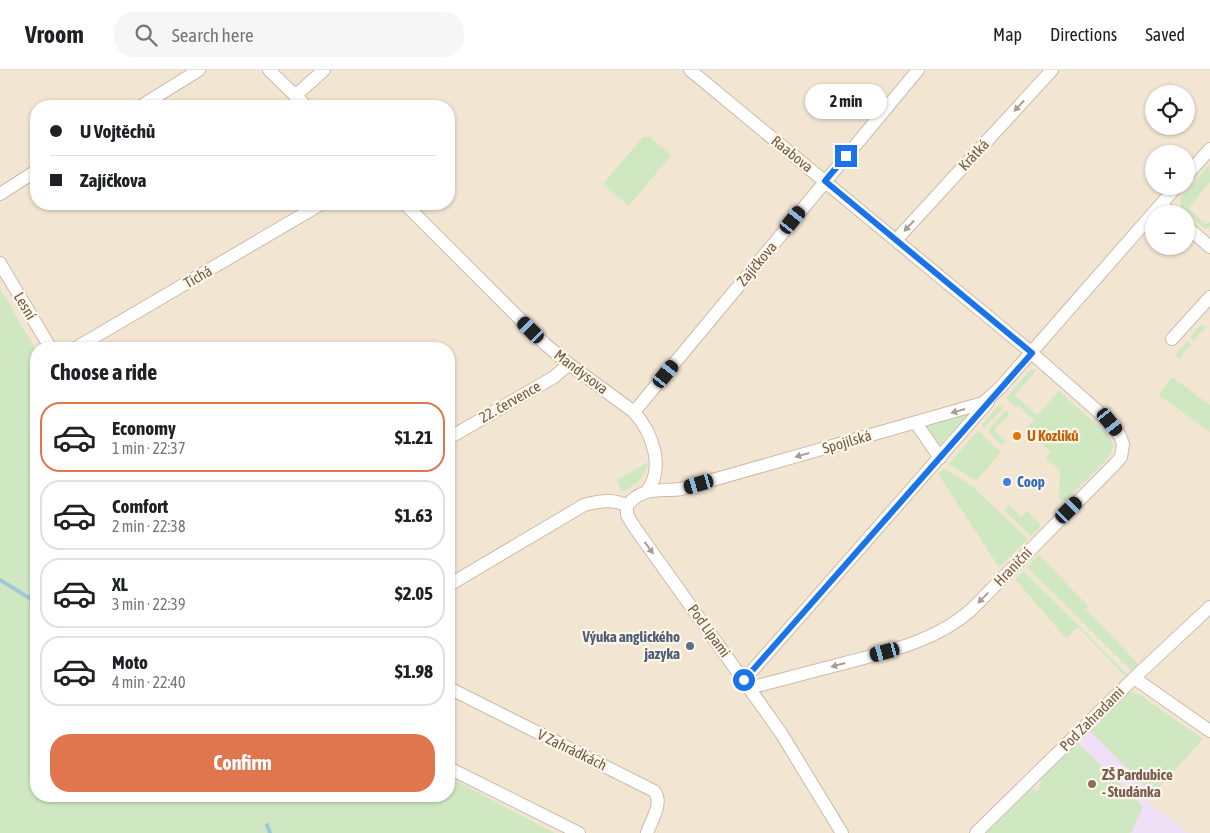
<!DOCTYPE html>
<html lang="en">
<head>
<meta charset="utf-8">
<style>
	:root { --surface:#fff; --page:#f6f6f6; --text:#202124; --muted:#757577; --line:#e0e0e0; --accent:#e0764d }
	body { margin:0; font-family:"Asap Condensed",sans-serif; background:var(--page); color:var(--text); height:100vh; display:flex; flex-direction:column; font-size:19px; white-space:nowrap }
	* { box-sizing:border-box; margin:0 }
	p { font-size:16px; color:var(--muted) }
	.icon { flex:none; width:28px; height:28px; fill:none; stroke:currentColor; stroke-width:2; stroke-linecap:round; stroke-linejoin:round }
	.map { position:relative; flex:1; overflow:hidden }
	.side { position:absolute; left:30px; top:272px; width:425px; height:460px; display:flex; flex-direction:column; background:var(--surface); border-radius:20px; box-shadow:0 1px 4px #0004 }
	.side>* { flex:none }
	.guide { position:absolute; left:30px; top:30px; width:425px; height:110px; border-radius:20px; box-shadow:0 1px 4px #0004; display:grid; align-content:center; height:110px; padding:0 20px; background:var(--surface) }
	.controls { position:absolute; left:1145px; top:15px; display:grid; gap:10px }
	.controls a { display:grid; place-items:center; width:50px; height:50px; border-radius:50%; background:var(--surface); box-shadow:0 1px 4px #0004; font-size:25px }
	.end { position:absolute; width:22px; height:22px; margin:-11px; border:6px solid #1a73e8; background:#fff; box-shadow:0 0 0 2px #fff }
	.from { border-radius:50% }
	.bubble { position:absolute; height:35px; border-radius:18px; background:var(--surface); box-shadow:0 1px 4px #0004; font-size:16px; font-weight:700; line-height:35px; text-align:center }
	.car { position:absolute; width:15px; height:30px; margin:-15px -8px; border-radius:6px; box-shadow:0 0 4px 1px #0007; background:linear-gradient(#222 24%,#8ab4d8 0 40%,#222 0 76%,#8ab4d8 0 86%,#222 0) }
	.guide b { display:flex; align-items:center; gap:18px; height:48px; font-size:19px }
	.guide b+b { border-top:1px solid var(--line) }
	.guide i { width:12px; height:12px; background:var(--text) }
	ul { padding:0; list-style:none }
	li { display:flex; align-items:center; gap:15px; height:70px; margin:0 10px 8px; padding:0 10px; border:2px solid var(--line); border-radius:20px }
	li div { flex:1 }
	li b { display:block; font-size:19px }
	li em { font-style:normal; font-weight:700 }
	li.current { border-color:var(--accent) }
	li>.icon { width:45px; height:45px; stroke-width:1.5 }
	h2 { padding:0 20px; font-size:22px; line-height:60px }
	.primary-button { display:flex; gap:10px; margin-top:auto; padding:10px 20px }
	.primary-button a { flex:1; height:58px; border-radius:20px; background:var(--accent); color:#fff; font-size:20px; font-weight:700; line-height:58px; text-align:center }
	header { display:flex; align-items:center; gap:30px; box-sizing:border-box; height:70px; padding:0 25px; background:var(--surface); border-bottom:1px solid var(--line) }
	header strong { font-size:24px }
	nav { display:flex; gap:28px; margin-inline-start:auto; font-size:18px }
	.search { width:350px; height:45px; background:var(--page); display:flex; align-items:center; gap:12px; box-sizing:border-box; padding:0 18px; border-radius:20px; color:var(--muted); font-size:19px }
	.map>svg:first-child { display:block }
</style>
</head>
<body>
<header>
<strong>Vroom</strong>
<div class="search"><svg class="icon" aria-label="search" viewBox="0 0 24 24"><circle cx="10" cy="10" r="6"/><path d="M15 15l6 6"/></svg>Search here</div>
<nav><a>Map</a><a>Directions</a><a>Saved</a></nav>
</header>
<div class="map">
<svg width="1210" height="763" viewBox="0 0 1210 763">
	<rect width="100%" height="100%" fill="#fbf3e3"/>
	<path fill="#f2e5d2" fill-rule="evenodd" d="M0,0H1210V763H555L449,707V279L36,280L0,218ZM1154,24H1186V56H1154ZM36,36H449V134H36ZM1154,84H1186V116H1154ZM1154,144H1186V176H1154Z"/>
	<path fill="#f0e0f7" d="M1090,661L1153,724L1147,732L1190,763H986L1032,718L1036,721L1040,719L1041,709Z"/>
	<path fill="#cfe8c2" d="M643,67H650L671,85L629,136L603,114Z
		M1209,95L1210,112L1189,137V139L1206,154L1210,152V157L1205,159L1181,137L1180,129Z
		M0,218L36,280V726H449V707L555,763H0Z
		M1202,254L1207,258H1205L1197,267L1194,272L1190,267Z
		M1187,271L1192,275C1185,276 1184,285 1179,289L1175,285Z
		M1031,299L1037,300L1015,325L1037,345L1059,321L1107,364L1114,375L1108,388L1066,430L1063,431L1059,430L1060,400L1046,388L1051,382L1026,359L1034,350L1018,335L1016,337L1006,328Z
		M1172,307L1210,335V362L1159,325Z
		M999,335L1003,338L984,358L982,355Z
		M1005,341L1010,343L994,360L1006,371L1002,376L988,361Z
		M969,344L940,375L925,357L926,355Z
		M978,361L1001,382L976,411L949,394Z
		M648,392C646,405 635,417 622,421L617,410Z
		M943,400H947L972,416L1028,469L999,497L938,404Z
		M1009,435L1021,447L1027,441L1040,453V457L1031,466L1004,440Z
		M1039,485L1088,536L1086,539L1139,595L1132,601L1027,497Z
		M1024,501L1128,605L1126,607L1078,557L1066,568L1015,509Z
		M1128,623H1136L1140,625L1203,669L1153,724L1090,661Z
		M1078,673L1143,737L1131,763H986L1032,718L1036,721L1040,719L1041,709Z"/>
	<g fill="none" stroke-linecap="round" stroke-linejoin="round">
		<path stroke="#9fc9d5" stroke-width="4" d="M0,510L36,532
			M267,755L270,763"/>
		<defs>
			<path id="minor" d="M269,0L306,36
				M690,0L1026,278L1110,352L1120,366L1123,374L1121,387L1115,394L971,540C936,571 890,581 845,593C813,601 781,610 749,618
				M295,26L324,0
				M141,36L199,0
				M1186,106L1210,79
				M0,124L36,101
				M405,134L545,274L569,294L634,342C652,362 666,399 646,422
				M1161,134L1172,144
				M1186,156L1210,177
				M896,170L1052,0
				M0,193L51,279
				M1172,269L1210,227
				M74,279L321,134
				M634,342L918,0
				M916,353L940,388
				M449,368L554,307L569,294
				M627,436C641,416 661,422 681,419L983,333L1000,318L1177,116
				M627,436V445L635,458L781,663L842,763
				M449,515L584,435C598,431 614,428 627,436
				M1134,608L1210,661
				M744,610L988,332
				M449,618L654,721C664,732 651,751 647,763
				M449,698L579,763
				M976,763L1134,608L1210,537"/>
		</defs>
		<use href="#minor" stroke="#cba" stroke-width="14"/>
		<use href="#minor" stroke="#fff" stroke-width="12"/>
	</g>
	<defs><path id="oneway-solid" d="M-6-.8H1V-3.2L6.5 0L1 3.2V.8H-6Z" transform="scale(1.25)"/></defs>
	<g fill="#aa9d92">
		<use href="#oneway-solid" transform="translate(1019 36) rotate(133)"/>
		<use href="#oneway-solid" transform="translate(909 156) rotate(133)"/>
		<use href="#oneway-solid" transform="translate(958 341) rotate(164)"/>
		<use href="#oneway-solid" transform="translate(802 385) rotate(164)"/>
		<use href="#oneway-solid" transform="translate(649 478) rotate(54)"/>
		<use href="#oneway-solid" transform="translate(983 528) rotate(134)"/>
		<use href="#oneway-solid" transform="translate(838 595) rotate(165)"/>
	</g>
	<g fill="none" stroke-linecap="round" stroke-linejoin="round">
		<path stroke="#1a73e8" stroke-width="6" d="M744,610L1032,283L825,111L846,86"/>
	</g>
	<circle fill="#e8710a" stroke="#fef7e9" stroke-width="2" cx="1017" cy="366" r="5"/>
	<circle fill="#3f7fe0" stroke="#fef7e9" stroke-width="2" cx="1007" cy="412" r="5"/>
	<circle fill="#5c6f8a" stroke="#fef7e9" stroke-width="2" cx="690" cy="576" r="5"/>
	<circle fill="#8d6e63" stroke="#fef7e9" stroke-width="2" cx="1092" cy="714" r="5"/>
	<g text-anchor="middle" stroke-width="4.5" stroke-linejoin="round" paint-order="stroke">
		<g font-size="15" fill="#725b4a" stroke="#fef7e9">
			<text transform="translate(792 84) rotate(39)" y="5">Raabova</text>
			<text transform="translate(974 85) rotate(-47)" y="5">Krátká</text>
			<text transform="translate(757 194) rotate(-50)" y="5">Zajíčkova</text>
			<text transform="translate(198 207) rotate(-30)" y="5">Tichá</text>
			<text transform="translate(25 236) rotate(59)" y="5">Lesní</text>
			<text transform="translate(581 302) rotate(37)" y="5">Mandysova</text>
			<text transform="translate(510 332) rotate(-30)" y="5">22. července</text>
			<text transform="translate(847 372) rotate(-16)" y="5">Spojilská</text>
			<text transform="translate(1013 497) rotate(-46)" y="5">Hraniční</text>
			<text transform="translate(709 561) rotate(54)" y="5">Pod Lipami</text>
			<text transform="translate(1092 649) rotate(-45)" y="5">Pod Zahradami</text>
			<text transform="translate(572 680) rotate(26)" y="5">V Zahrádkách</text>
		</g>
		<g font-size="15" font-weight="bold" fill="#c56008" stroke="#fef7e9" text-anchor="start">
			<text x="1027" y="371">U Kozlíků</text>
		</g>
		<g font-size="15" font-weight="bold" fill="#366cbe" stroke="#fef7e9" text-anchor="start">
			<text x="1017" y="417">Coop</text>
		</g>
		<g font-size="15" font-weight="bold" fill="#4e5e75" stroke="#fef7e9" text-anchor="end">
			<text x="680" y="572">Výuka anglického<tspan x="680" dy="17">jazyka</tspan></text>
		</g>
		<g font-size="15" font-weight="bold" fill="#785e54" stroke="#fef7e9" text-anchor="start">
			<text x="1102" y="710">ZŠ Pardubice<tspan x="1102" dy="17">- Studánka</tspan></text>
		</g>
	</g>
</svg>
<div class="controls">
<a><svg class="icon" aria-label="locate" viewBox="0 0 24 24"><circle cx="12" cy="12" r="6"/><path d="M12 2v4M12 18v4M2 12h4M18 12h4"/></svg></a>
<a>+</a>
<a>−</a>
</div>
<i class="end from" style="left:744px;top:610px"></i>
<i class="end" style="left:846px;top:86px"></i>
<div class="bubble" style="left:805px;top:14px;width:82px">2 min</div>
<i class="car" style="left:793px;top:150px;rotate:39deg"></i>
<i class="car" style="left:531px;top:260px;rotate:315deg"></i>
<i class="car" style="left:666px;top:304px;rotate:39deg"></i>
<i class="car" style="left:1110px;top:352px;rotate:141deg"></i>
<i class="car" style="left:699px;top:414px;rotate:254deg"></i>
<i class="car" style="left:1069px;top:440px;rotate:45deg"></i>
<i class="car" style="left:885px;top:582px;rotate:255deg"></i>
<div class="guide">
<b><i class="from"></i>U Vojtěchů</b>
<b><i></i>Zajíčkova</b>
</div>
<section class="side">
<h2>Choose a ride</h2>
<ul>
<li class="current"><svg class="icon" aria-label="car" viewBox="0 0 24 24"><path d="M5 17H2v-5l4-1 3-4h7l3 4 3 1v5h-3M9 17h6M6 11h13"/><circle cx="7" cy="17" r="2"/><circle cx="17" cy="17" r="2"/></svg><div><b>Economy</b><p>1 min · 22:37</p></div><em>$1.21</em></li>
<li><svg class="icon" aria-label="car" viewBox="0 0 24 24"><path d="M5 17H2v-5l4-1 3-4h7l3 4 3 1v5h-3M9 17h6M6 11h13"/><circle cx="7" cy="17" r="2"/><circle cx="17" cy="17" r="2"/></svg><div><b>Comfort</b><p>2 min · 22:38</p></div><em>$1.63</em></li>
<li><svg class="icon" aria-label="car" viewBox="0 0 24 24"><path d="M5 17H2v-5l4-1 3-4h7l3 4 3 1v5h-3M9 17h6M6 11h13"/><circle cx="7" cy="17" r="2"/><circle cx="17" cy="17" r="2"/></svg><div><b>XL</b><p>3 min · 22:39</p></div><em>$2.05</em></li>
<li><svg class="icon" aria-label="car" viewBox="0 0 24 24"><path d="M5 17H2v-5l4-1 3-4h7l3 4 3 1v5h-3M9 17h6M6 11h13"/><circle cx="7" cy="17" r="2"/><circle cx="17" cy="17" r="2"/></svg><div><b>Moto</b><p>4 min · 22:40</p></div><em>$1.98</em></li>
</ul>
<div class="primary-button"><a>Confirm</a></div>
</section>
</div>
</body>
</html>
